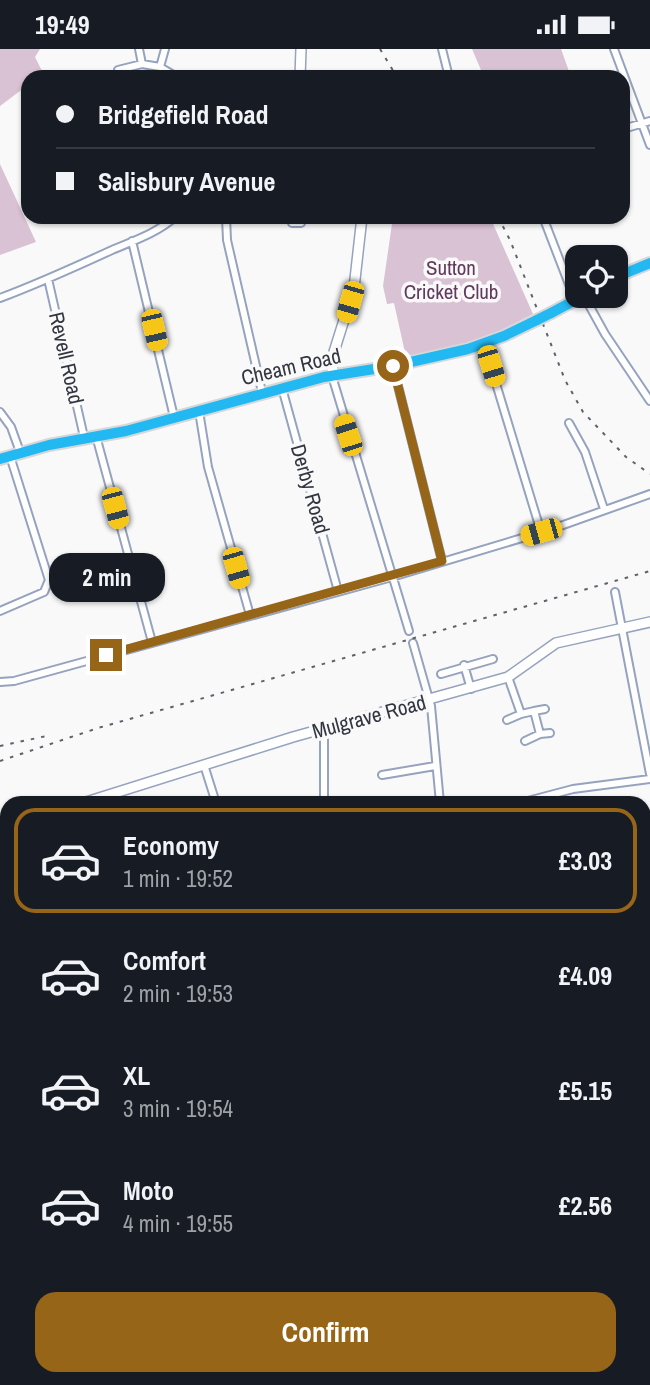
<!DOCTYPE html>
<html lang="en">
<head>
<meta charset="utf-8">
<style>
	:root { --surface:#171b24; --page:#20242c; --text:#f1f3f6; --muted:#9ea1a6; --line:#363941; --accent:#966517 }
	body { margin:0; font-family:"Archivo Narrow",sans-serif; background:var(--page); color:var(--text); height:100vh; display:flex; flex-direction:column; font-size:26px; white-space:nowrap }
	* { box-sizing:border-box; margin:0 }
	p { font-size:23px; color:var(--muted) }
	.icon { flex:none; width:38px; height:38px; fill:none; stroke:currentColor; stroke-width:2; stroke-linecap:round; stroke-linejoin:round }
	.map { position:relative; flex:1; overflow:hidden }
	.details { position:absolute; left:0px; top:747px; width:651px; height:590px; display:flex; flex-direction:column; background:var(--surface); border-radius:21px 21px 0 0; box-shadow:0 2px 5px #0004 }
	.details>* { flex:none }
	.hud { position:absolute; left:21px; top:21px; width:609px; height:154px; border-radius:21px; box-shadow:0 2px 5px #0004; display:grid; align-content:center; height:154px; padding:0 35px; background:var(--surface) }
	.controls { position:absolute; left:565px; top:196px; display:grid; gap:14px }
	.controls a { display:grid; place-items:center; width:63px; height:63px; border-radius:14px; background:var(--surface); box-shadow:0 2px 5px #0004; font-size:35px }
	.end { position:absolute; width:32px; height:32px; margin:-16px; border:9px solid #966517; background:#fff; box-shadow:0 0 0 4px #fff }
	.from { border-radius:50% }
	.bubble { position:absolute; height:49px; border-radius:21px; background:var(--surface); box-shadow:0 2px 5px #0004; font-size:23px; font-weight:700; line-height:49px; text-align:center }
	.car { position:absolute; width:21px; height:42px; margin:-21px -10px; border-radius:9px; box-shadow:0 0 5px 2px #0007; background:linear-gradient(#f5c518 24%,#345 0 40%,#f5c518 0 76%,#345 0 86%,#f5c518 0) }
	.hud b { display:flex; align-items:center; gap:24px; height:66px; font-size:26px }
	.hud b+b { border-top:2px solid var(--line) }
	.hud i { width:18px; height:18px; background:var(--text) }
	ul { padding:12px 0 0; list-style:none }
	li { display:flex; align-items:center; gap:21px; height:105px; margin:0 14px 10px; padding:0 21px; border:4px solid transparent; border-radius:21px }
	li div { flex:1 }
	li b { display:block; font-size:26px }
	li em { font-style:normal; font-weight:700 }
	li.active { border-color:var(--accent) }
	li>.icon { width:63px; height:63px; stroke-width:1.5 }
	.cta { display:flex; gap:14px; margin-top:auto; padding:14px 35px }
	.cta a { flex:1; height:80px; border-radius:21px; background:var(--accent); color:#fff; font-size:28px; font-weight:700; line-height:80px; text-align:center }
	.status { display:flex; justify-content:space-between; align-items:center; height:49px; padding:0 35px; background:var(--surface); direction:ltr }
	.status svg { height:19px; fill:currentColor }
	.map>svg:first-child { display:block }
</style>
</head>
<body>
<div class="status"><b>19:49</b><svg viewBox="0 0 49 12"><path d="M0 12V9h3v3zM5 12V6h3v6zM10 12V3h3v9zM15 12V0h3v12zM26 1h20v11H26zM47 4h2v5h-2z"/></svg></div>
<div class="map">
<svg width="650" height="1336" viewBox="0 0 650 1336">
	<rect width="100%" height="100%" fill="#f9f9f9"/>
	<path fill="#dac2d5" d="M0,0H40L35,8L43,24L38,28H28V36L0,57Z
		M472,0H561L571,28H524L523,26L516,28H484Z
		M0,115L36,193L0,206Z
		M393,168H490L533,265L488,288L438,303L406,308L394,254L387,255L383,237Z
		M650,1111V1336H567L566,1330H644V1112Z"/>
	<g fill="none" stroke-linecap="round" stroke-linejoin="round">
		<defs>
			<path id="street" d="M139,0L142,15
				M165,0L160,18L177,28
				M442,0L449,28
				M614,0L650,96
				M118,21L142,15L160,18
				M623,80L650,72
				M226,168L227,191L262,343
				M543,168L575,251
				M292,174H301
				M132,192L174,368
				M48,230L84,388
				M584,247L605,285L650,352
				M0,249C38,235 75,218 112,201C133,192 157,184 175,168
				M484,295L541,483
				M393,317L442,512
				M332,327L409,582
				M282,339L338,542
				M199,362L208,418L250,566
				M0,363L11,378L20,403
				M569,374L585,403L604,460
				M96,387L152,593
				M615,543L650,725
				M0,562L44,543L49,531L10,407
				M413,594L431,657L440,754
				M464,616L471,640
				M441,625L493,610
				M508,628L521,665L534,662L540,685L550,684
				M0,633L14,632L392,528L552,480L650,445
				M534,662L545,660
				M507,671L521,665
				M324,680V754
				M525,692L540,685
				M204,716L216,754
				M382,726L435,717
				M520,754L573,740L650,730
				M644,783L650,781
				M0,872L7,877
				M644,894L650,892
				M0,969L7,967
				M644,1039L650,1038
				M114,1330L116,1336
				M333,1330V1336
				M424,1330V1336
				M521,1330V1336
				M5,1336L12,1330"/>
			<path id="secondary" d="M300,28L301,0
				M332,327L333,306L354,239L362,168
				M83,754L293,688L508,628L556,594L650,573
				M0,780L7,777
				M0,1224L7,1233
				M95,1330L98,1336"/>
			<path id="highway" d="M616,228L650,214
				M551,264L583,247
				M0,410L49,396L126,382L324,328L393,317L468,300L504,287L537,271
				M0,796L7,821
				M249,1330L252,1336"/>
		</defs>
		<use href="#street" stroke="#96a3be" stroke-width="10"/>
		<use href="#secondary" stroke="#96a3be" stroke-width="12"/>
		<use href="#highway" stroke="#d6d7d9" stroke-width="14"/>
		<use href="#street" stroke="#fff" stroke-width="6"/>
		<use href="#secondary" stroke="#fff" stroke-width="9"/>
		<use href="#highway" stroke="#22b8f2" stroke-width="10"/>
		<path stroke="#5e626a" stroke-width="2" stroke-dasharray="3.5 7" stroke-linecap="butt" d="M380,0L397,28
			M498,168L510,191L565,331L583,363L626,408L650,425
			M0,697L51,686
			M0,712L98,679L650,522"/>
		<defs>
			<path id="highway-bridge" d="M537,271L551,264"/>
		</defs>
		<use href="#highway-bridge" stroke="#d6d7d9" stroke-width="14" stroke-linecap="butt"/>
		<use href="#highway-bridge" stroke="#22b8f2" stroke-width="10"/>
	</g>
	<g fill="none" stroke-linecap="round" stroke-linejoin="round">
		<path stroke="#966517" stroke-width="9" d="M106,606L442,512L393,317"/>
	</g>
	<g text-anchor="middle" stroke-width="7" stroke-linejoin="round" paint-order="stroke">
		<g font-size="21" fill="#61395c" stroke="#f9f9f9">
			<text x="451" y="226">Sutton<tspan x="451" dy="24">Cricket Club</tspan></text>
		</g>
		<g font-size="21" fill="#313641" stroke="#f9f9f9">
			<text transform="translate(66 309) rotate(77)" y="7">Revell Road</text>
			<text transform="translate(291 318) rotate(-13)" y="7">Cheam Road</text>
			<text transform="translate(310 440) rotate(74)" y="7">Derby Road</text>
			<text transform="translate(369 668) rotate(-15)" y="7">Mulgrave Road</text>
		</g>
	</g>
</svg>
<div class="controls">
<a><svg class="icon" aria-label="locate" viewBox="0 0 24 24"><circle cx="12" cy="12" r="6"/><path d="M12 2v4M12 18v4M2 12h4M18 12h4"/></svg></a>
</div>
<i class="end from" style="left:393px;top:317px"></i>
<i class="end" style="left:106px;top:606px"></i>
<div class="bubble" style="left:49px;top:504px;width:116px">2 min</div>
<i class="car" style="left:350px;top:253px;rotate:196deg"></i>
<i class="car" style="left:154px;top:281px;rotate:167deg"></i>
<i class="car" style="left:491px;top:317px;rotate:163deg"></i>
<i class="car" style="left:348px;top:386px;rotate:342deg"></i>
<i class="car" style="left:115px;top:459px;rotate:165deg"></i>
<i class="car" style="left:541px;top:483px;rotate:254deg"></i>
<i class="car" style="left:236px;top:519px;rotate:164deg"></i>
<div class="hud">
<b><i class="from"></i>Bridgefield Road</b>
<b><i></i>Salisbury Avenue</b>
</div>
<section class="details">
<ul>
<li class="active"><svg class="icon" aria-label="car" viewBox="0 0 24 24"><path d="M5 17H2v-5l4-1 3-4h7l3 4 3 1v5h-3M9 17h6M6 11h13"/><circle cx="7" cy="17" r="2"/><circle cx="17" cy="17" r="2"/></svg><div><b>Economy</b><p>1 min · 19:52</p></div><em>£3.03</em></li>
<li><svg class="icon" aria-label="car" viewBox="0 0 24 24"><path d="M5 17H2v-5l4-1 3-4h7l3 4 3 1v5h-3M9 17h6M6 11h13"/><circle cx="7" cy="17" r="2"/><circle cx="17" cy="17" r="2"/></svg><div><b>Comfort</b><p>2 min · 19:53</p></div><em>£4.09</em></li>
<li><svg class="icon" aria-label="car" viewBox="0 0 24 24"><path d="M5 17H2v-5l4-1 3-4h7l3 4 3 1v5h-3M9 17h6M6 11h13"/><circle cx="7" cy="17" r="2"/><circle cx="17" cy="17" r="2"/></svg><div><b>XL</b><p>3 min · 19:54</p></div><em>£5.15</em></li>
<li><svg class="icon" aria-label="car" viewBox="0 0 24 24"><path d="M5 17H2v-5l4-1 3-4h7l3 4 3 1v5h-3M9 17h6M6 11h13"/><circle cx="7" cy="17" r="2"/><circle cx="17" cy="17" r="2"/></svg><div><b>Moto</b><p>4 min · 19:55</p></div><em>£2.56</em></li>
</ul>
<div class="cta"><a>Confirm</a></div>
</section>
</div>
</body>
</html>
